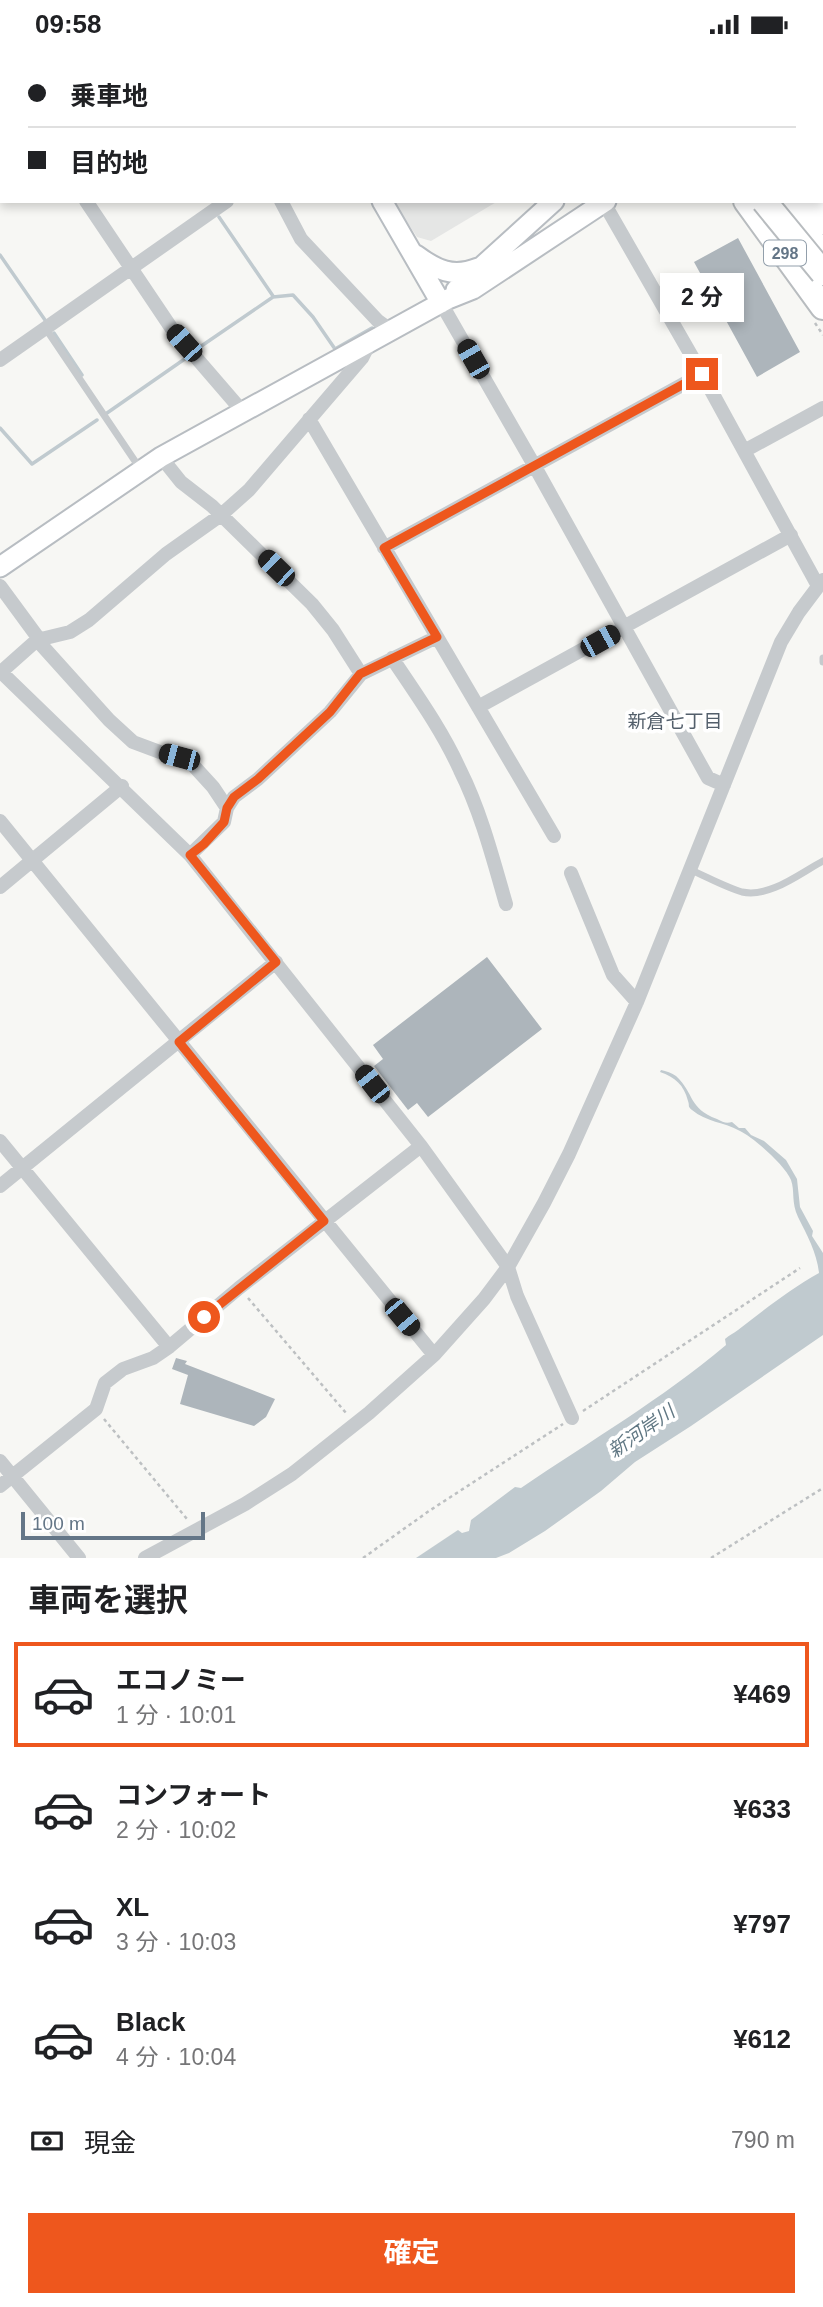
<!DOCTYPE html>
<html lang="ja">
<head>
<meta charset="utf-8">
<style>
	:root { --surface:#fff; --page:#f6f6f6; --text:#202124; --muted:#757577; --line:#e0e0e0; --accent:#ee571d }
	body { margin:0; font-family:Helvetica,"Noto Sans JP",sans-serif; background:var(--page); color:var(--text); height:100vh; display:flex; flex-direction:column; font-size:26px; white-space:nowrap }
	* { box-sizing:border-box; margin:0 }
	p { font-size:23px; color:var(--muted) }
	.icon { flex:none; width:38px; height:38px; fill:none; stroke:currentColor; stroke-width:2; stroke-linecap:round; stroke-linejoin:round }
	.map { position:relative; height:1509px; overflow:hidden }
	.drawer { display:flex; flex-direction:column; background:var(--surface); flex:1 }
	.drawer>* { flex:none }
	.guide { position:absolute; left:0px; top:0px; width:824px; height:154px; box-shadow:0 4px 10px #0003; display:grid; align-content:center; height:154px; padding:0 28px; background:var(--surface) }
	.scale { position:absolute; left:21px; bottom:18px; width:184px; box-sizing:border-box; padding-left:7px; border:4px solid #647687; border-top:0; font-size:19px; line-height:24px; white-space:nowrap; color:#647687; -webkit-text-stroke:5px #fff; paint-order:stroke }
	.end { position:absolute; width:32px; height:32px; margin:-16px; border:9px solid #ee571d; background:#fff; box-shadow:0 0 0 4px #fff }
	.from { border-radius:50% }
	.bubble { position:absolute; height:49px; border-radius:0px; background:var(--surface); box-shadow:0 4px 10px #0003; font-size:23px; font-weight:700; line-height:49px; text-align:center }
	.car { position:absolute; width:21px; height:42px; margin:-21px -10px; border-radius:9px; box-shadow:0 0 5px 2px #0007; background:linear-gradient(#222 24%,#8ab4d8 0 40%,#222 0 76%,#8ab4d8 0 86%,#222 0) }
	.guide b { display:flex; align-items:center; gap:24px; height:66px; font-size:26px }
	.guide b+b { border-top:2px solid var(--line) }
	.guide i { width:18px; height:18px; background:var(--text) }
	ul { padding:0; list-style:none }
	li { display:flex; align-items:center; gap:21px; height:105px; margin:0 14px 10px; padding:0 14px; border:4px solid transparent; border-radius:0px }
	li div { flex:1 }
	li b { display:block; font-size:26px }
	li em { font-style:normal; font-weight:700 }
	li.selected { border-color:var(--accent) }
	li>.icon { width:63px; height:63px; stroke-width:1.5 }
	h2 { padding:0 28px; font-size:32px; line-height:84px }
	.pay { display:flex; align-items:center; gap:18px; height:77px; padding:0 28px; font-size:26px }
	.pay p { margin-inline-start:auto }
	.cta { display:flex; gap:14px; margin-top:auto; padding:14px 28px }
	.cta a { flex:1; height:80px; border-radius:0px; background:var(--accent); color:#fff; font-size:28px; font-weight:700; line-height:80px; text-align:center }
	.status { display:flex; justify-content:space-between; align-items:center; height:49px; padding:0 35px; background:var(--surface); direction:ltr }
	.status svg { height:19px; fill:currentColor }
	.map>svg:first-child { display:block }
</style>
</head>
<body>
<div class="status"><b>09:58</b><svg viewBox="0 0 49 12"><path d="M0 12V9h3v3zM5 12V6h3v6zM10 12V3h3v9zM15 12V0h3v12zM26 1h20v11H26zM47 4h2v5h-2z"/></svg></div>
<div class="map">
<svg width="823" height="1509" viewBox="0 0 823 1509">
	<rect width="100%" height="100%" fill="#f7f7f4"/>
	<path fill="#e5e6e5" d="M393,152H498L431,192L417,188Z"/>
	<path fill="#c0cacf" d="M661,1021C666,1022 672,1024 676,1027C695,1045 688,1059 717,1070C723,1073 726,1075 732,1073L739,1079H745L751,1086L764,1092L786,1111L797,1130L800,1158L813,1182L812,1187L823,1204V1286L691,1377L635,1413L601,1442L545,1482L509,1504L496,1509H416L458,1481L462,1484L469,1482L471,1471L515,1438L521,1439C590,1392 662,1350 726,1296L725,1290C729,1286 733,1285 738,1281C764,1261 790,1240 819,1224C817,1204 807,1186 798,1168C791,1153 795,1142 791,1131C785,1116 753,1088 740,1082C724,1073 706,1073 692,1061C687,1057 690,1057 688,1052C684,1036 675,1028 660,1023Z"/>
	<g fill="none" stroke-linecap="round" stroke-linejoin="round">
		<path stroke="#c0cacf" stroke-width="3.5" d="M105,0L106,2
			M219,168L273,247
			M0,206L45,271
			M54,284L82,326
			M197,300L273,248L293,246L313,268L335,300L372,279
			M107,364L189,307
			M0,379L32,415L97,371"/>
	</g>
	<path fill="#adb5bb" d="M738,189L800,303L757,328L694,213Z
		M487,908L542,980L428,1068L417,1054L408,1061L374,1017L383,1010L373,996Z
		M176,1309L187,1312L185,1315L275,1350L266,1368L254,1377L180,1355L188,1326L172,1320Z"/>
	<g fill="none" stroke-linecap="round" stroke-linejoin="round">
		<defs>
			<path id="secondary" d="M287,0L288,2
				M620,0L622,2
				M744,0L746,2
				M382,152L441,254
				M416,206C436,221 453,229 478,219
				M456,241L554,152
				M0,518L161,408L448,250L473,240L606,152"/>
			<path id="highway" d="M644,0L646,2
				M676,0L677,2
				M701,0L703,2
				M731,0L732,2
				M771,2L774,0
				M822,2H823
				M822,118L823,120
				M746,152L823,258
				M785,152L823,207
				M809,152L823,173"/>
		</defs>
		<use href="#secondary" stroke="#b8bdc2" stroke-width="23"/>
		<use href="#highway" stroke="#b8bcbf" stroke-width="28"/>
		<path stroke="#bdc0c2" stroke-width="2.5" stroke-dasharray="3.5 3.5" stroke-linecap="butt" d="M815,274L823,286
			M248,1249L346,1364
			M583,1362L800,1219
			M104,1370L187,1470
			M363,1509L429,1462L563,1375
			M711,1509L823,1439"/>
		<path stroke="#c6cacd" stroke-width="7" d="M822,89H823
			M46,280L141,421
			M823,609V613
			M691,821C707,828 725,838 742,843C770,849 800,824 823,812"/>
		<path stroke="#c6cacd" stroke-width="14" d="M210,0V2
			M429,0L430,2
			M36,2L38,0
			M252,2L255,0
			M0,26L2,28
			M86,152L174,283L243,363
			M281,152L301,190L378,272L392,282
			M604,154L702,325L818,537
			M441,254L534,416L708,729L724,736
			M0,311L227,152
			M309,370L554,787
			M744,402L823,359
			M161,408L181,433L212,457L312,555L333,581L361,625
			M384,499L702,325
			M0,537L39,590
			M37,591L109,671L133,693L192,715L213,738L227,759
			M392,609C416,645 442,681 460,721C481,763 493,810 506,855
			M0,622L190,806L421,1097L508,1218L517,1247L572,1369
			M1,623L37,591L70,583L89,571L166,505L221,466L249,441L362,309L369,295
			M478,658L791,486
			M0,772L434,1306
			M190,806L224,773L227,759L234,748L258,730L330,663L361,625L437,588
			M571,824L613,926L637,953
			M0,838L122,737
			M0,1092L169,1298
			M0,1137L276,913
			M0,1412L79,1509
			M0,1437L96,1360L105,1334L123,1320L153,1309L169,1298L239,1239L421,1097
			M145,1509L245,1455L292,1425L369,1364L434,1306L484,1250L508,1218L544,1154L569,1105L637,953L781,593L799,563L823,531"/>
		<use href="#secondary" stroke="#fff" stroke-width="19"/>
		<use href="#highway" stroke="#fff" stroke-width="24"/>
		<defs>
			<path id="highway-bridge" d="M764,152L823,224"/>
		</defs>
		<use href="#highway-bridge" stroke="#b8bcbf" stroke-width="28" stroke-linecap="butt"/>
		<use href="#highway-bridge" stroke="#fff" stroke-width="24"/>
	</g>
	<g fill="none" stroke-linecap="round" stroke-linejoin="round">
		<path stroke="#ee571d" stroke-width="9" d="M204,1268L324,1172L179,993L276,913L190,806L204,795L224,773L227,759L234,748L258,730L330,663L360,625L437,588L384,499L702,325"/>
	</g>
	<g text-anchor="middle" stroke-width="7" stroke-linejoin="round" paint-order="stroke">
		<rect fill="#fff" stroke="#929fab" stroke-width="2" x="764" y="191.5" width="42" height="25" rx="5"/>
		<g font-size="16" font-weight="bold" fill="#647687">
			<text x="785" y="210">298</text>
		</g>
		<g font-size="19" fill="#535f6b" stroke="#fff">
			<text x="675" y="679">新倉七丁目</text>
		</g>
		<g font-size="19" font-style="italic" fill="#607783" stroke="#fff">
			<text transform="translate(641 1382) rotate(-35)" y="7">新河岸川</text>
		</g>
	</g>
</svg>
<div class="scale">100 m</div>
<i class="end from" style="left:204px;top:1268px"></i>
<i class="end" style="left:702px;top:325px"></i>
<div class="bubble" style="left:660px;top:224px;width:84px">2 分</div>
<i class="car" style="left:184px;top:294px;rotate:318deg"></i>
<i class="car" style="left:473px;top:310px;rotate:330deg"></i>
<i class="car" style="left:276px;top:519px;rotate:314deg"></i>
<i class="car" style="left:600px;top:592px;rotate:61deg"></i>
<i class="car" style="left:179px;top:708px;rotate:285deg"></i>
<i class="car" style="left:372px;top:1035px;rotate:322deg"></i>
<i class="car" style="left:402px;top:1268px;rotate:140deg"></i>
<div class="guide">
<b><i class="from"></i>乗車地</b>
<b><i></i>目的地</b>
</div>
</div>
<section class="drawer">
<h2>車両を選択</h2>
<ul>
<li class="selected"><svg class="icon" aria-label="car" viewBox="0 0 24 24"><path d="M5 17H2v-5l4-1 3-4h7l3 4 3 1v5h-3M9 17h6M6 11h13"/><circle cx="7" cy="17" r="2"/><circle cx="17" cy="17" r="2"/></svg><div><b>エコノミー</b><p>1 分 · 10:01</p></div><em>¥469</em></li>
<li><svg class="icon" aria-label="car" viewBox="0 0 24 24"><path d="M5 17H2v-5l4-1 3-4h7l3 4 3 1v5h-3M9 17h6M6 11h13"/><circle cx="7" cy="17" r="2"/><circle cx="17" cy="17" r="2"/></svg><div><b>コンフォート</b><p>2 分 · 10:02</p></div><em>¥633</em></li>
<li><svg class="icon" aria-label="car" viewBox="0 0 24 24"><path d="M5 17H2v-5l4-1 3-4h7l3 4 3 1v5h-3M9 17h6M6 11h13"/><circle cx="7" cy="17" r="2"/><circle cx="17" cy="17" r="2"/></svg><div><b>XL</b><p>3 分 · 10:03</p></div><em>¥797</em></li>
<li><svg class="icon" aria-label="car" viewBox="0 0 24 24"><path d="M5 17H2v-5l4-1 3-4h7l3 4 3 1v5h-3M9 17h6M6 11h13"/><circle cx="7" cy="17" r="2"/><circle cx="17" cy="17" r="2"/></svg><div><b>Black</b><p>4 分 · 10:04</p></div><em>¥612</em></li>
</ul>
<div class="pay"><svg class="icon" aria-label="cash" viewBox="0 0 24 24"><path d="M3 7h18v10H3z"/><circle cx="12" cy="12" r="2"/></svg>現金<p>790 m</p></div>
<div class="cta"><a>確定</a></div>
</section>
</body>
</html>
